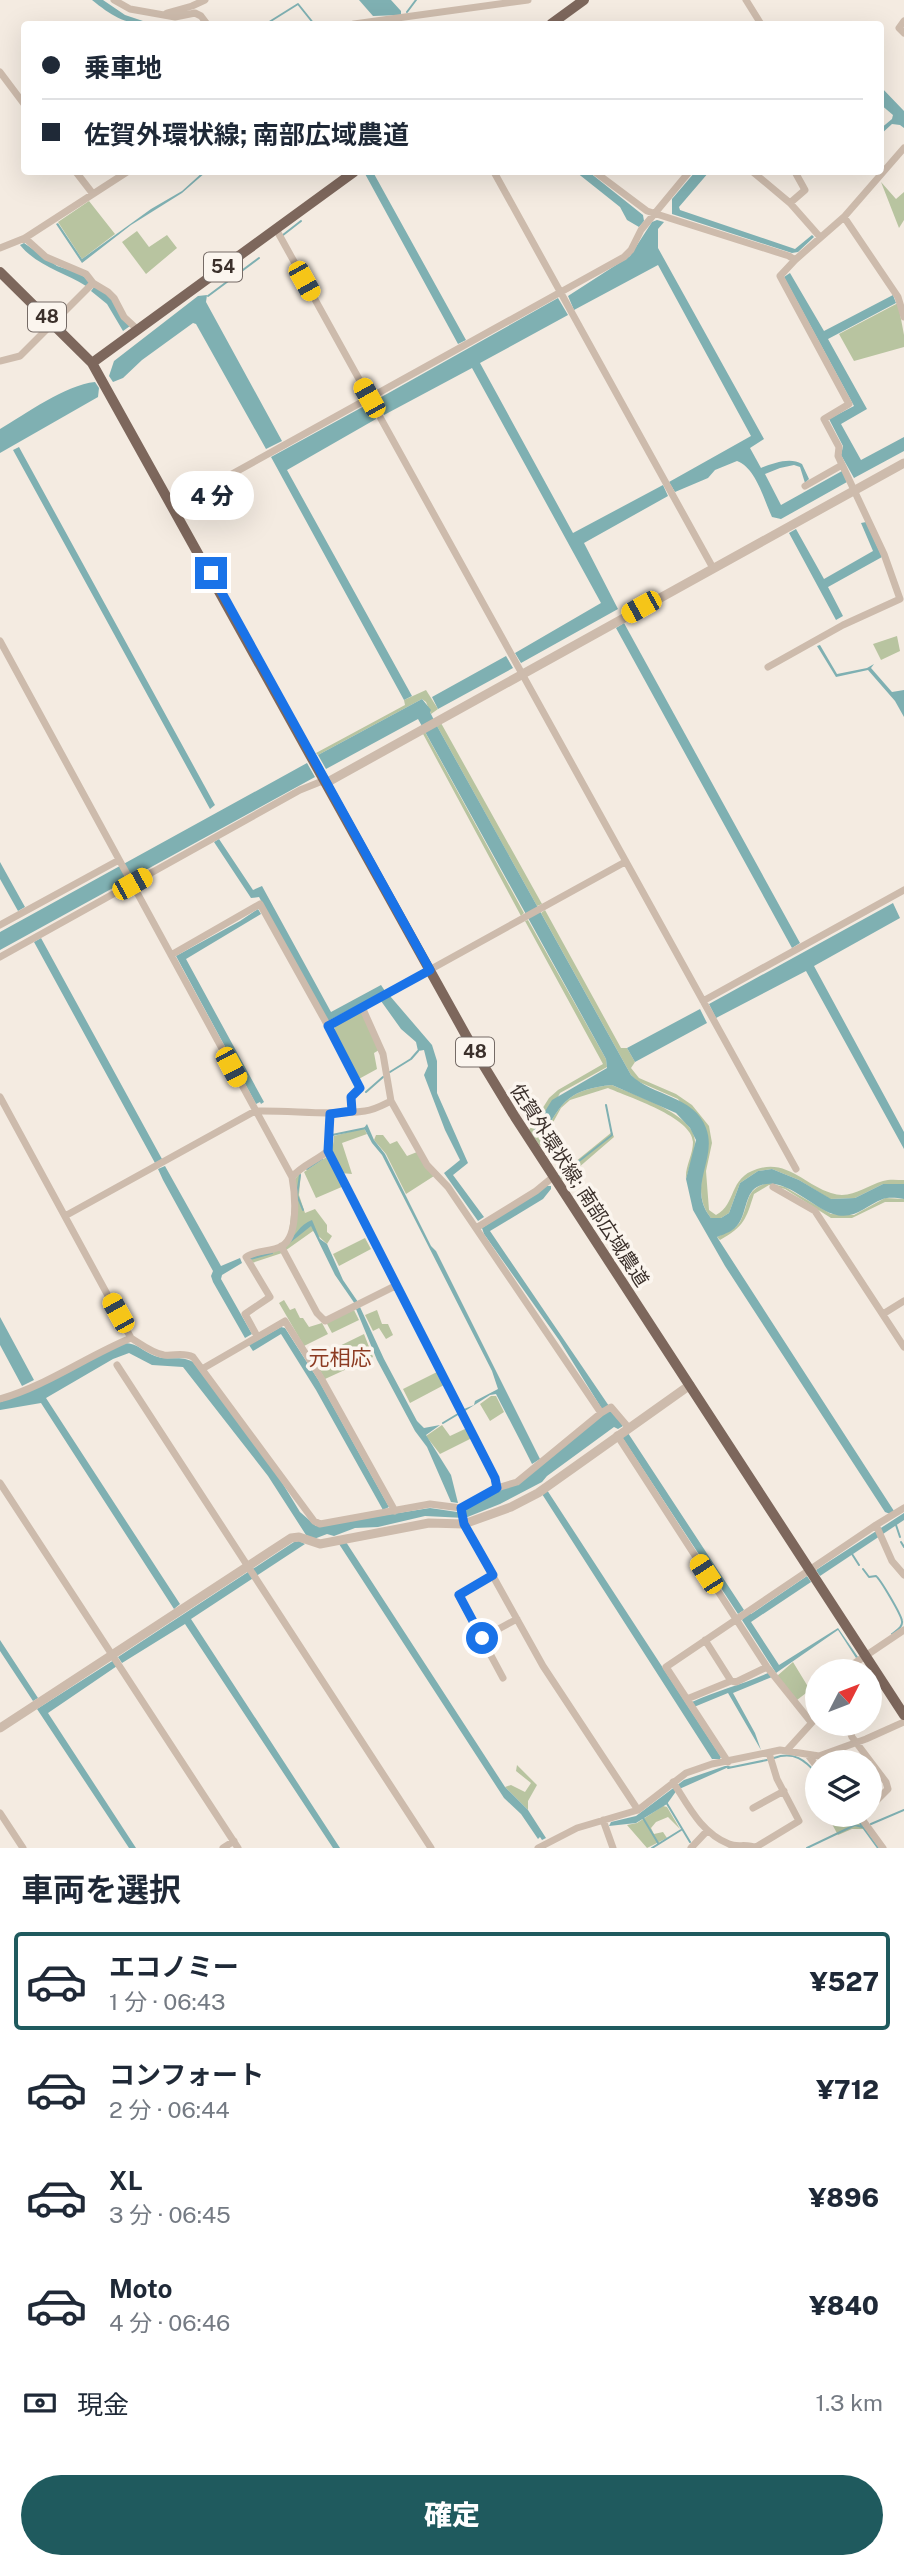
<!DOCTYPE html>
<html lang="ja">
<head>
<meta charset="utf-8">
<style>
	:root { --surface:#fff; --page:#f6f6f7; --text:#1f2937; --muted:#747a83; --line:#e0e1e3; --accent:#1f5a5e }
	body { margin:0; font-family:"Public Sans","Noto Sans JP",sans-serif; background:var(--page); color:var(--text); height:100vh; display:flex; flex-direction:column; font-size:26px; white-space:nowrap }
	* { box-sizing:border-box; margin:0 }
	p { font-size:23px; color:var(--muted) }
	.icon { flex:none; width:38px; height:38px; fill:none; stroke:currentColor; stroke-width:2; stroke-linecap:round; stroke-linejoin:round }
	.map { position:relative; height:1848px; overflow:hidden }
	.sheet { display:flex; flex-direction:column; background:var(--surface); flex:1 }
	.sheet>* { flex:none }
	.hud { position:absolute; left:21px; top:21px; width:863px; height:154px; border-radius:7px; box-shadow:0 7px 28px #0002; display:grid; align-content:center; height:154px; padding:0 21px; background:var(--surface) }
	.needle { width:46px; rotate:48deg }
	.buttons { position:absolute; left:805px; top:1659px; display:grid; gap:14px }
	.buttons a { display:grid; place-items:center; width:77px; height:77px; border-radius:50%; background:var(--surface); box-shadow:0 7px 28px #0002; font-size:35px }
	.end { position:absolute; width:32px; height:32px; margin:-16px; border:9px solid #1a73e8; background:#fff; box-shadow:0 0 0 4px #fff }
	.from { border-radius:50% }
	.bubble { position:absolute; height:49px; border-radius:24px; background:var(--surface); box-shadow:0 7px 28px #0002; font-size:23px; font-weight:800; line-height:49px; text-align:center }
	.car { position:absolute; width:21px; height:42px; margin:-21px -10px; border-radius:9px; box-shadow:0 0 5px 2px #0007; background:linear-gradient(#f5c518 24%,#345 0 40%,#f5c518 0 76%,#345 0 86%,#f5c518 0) }
	.hud b { display:flex; align-items:center; gap:24px; height:66px; font-size:26px }
	.hud b+b { border-top:2px solid var(--line) }
	.hud i { width:18px; height:18px; background:var(--text) }
	ul { padding:0; list-style:none }
	li { display:flex; align-items:center; gap:21px; height:98px; margin:0 14px 10px; padding:0 7px; border:4px solid transparent; border-radius:7px }
	li div { flex:1 }
	li b { display:block; font-size:26px }
	li em { font-style:normal; font-weight:800 }
	li.selected { border-color:var(--accent) }
	li>.icon { width:63px; height:63px; stroke-width:1.5 }
	h2 { padding:0 21px; font-size:32px; line-height:84px }
	.pay { display:flex; align-items:center; gap:18px; height:77px; padding:0 21px; font-size:26px }
	.pay p { margin-inline-start:auto }
	.primary-button { display:flex; gap:14px; margin-top:auto; padding:14px 21px }
	.primary-button a { flex:1; height:80px; border-radius:42px; background:var(--accent); color:#fff; font-size:28px; font-weight:800; line-height:80px; text-align:center }
	.map>svg:first-child { display:block }
</style>
</head>
<body>
<div class="map">
<svg width="904" height="1848" viewBox="0 0 904 1848">
	<rect width="100%" height="100%" fill="#f4ebe1"/>
	<path fill="#b8c4a0" d="M881,182L896,199L904,192V220L899,228Z
		M89,201L115,234L82,259L58,222Z
		M137,231L149,247L167,235L177,248L146,274L122,242Z
		M898,303L904,335V347L854,361L839,334Z
		M897,636L900,651L881,660L873,644Z
		M426,690L438,709L431,714L426,702L422,699L318,755L316,753L405,705L404,700Z
		M441,723L542,904L537,906L437,726Z
		M422,732H425L524,913L521,916Z
		M545,910L621,1048H627L635,1062L631,1068L639,1078L676,1094L692,1105L709,1126L712,1143L706,1171L709,1210L716,1215C737,1204 728,1178 757,1169C787,1159 805,1185 831,1193C851,1200 865,1186 883,1181C889,1179 897,1180 904,1180V1184H883L855,1198L830,1199L799,1180L772,1169L758,1171L740,1183L729,1213L721,1218H711C693,1196 704,1169 708,1144L678,1099L637,1081L631,1075L541,913Z
		M528,920L606,1059L607,1067L560,1093L538,1135H544C561,1101 571,1089 612,1085C633,1095 696,1114 695,1142C695,1153 689,1168 686,1179C685,1166 693,1155 693,1142C692,1117 628,1097 608,1088L570,1100L561,1108L540,1146L529,1130L549,1098L558,1090L603,1064L525,921Z
		M361,1010L379,1050L374,1053L377,1069L357,1080L333,1033L336,1024Z
		M364,1128L367,1134L342,1143L352,1174L341,1173L332,1154L334,1136Z
		M612,1132L614,1137L563,1181L559,1175Z
		M376,1135H383L390,1144L397,1141L407,1156L417,1152L434,1176L406,1194L386,1154L374,1140Z
		M328,1156L344,1186L316,1198L304,1172Z
		M301,1172L299,1195L305,1213L315,1209L327,1225V1232L332,1236L327,1244L313,1231L282,1253L252,1263L249,1256L288,1242L295,1179Z
		M768,1183L785,1187L831,1214L854,1215L885,1198L904,1199V1202H885L852,1218H831L785,1189L769,1185L754,1194C746,1219 744,1227 720,1240L717,1237C725,1233 735,1230 740,1222C750,1203 744,1189 768,1183Z
		M365,1238L371,1249L339,1266L333,1254Z
		M284,1300L290,1310L295,1308L300,1318H303L309,1327L322,1323L328,1334L304,1346L279,1303Z
		M354,1310L359,1320L332,1333L326,1322Z
		M377,1310L382,1324H388L393,1335L386,1339L379,1328L373,1331L365,1315Z
		M364,1334L373,1357L325,1379L313,1359Z
		M437,1372L444,1385L410,1403L403,1389Z
		M491,1396H496L504,1412L490,1421L480,1404Z
		M442,1425L450,1436L467,1428L472,1438L440,1454L426,1436Z
		M793,1662L810,1690L797,1700L777,1676Z
		M517,1765L537,1785L528,1801V1810L505,1787L511,1785L525,1792L531,1783L516,1771Z
		M663,1806L667,1807L680,1829L668,1817L656,1822L651,1828L654,1834L663,1832L667,1838L647,1848L627,1825L637,1823Z
		M827,1815H855L862,1822L864,1829H852L838,1835Z"/>
	<path fill="#7fb0b2" d="M92,0H103L125,15L152,24C125,25 112,16 92,0Z
		M359,0H391L401,11V15L373,16Z
		M880,86L904,111V128L900,125L892,124L880,135V129L892,119L893,115L880,104Z
		M203,172H206L182,193L131,225L82,263L56,224L58,223L82,259L151,209L182,191Z
		M364,172H373L466,340L458,344Z
		M576,172H589L643,215L644,221L639,227L627,220L620,207Z
		M695,172H709L679,207L680,210L795,249L812,235L814,237L798,252L792,253L672,214V199Z
		M657,220L664,222L658,229V248L764,439L750,448L761,468C774,463 790,457 802,464L809,479L805,483L800,467L794,465L780,468L765,474L781,505L842,471L847,482L781,519L772,517C764,500 756,468 737,461L715,470L708,478L675,492L669,482L751,436L658,265L574,310L568,296L630,256L652,222Z
		M24,243L57,266L79,273L91,282L86,286C64,272 37,266 20,245Z
		M790,273L824,331L893,295L896,303L828,339L867,409L841,424L861,460L904,437V451L854,478L841,455L843,446L829,419L854,406L784,277Z
		M94,287L107,293L130,326L123,331L107,304L91,291Z
		M207,295L206,302L282,441L266,449L196,324L193,323L142,360L123,378L113,382L109,376L114,361L198,296Z
		M558,298L568,315L480,363L573,533L663,485L668,496L584,543L618,609L521,663L515,653L601,603L472,368L384,415L376,400Z
		M95,382L99,388L98,397L0,453V429C26,414 65,385 95,382Z
		M368,404L376,419L287,470L412,696L404,700L271,457Z
		M19,447L215,805L210,809L13,450Z
		M866,522L882,557L828,587L843,616L836,620L789,533L796,529L824,579L873,551L861,523Z
		M624,623L800,943L792,948L616,628Z
		M820,645L837,674L867,668L874,664L871,668L892,692L904,690V717L895,701L868,670L836,677L817,646Z
		M506,656L513,668L438,709L432,697Z
		M422,699L431,710L430,712L437,726L631,1075C652,1096 695,1096 706,1128C718,1159 686,1187 711,1218H721L729,1213L740,1183L758,1171L772,1169L799,1180L831,1199L855,1198L883,1184H904V1199C897,1198 889,1197 883,1199C865,1206 854,1221 833,1214C811,1207 784,1175 759,1186C745,1192 747,1211 739,1223C734,1231 725,1234 717,1237L894,1511L890,1514L885,1512L725,1266L693,1210L686,1179L696,1140L690,1128L676,1113L612,1085C571,1089 561,1101 544,1135L541,1137L534,1129L552,1100L607,1068L606,1059L418,719L326,769L318,755Z
		M307,763L315,777L0,950V932Z
		M219,839L253,890L262,886L331,1012L381,985L385,991L328,1021L259,897L251,898L214,842Z
		M0,862L25,907L18,911L0,879Z
		M893,903L900,918L814,966L904,1132V1149L806,971L716,1018L709,1004Z
		M258,909L261,914L186,959L264,1102L261,1104L260,1102L256,1104L176,956L240,921Z
		M41,938L162,1159L155,1163L34,942Z
		M390,996L432,1045L437,1061V1093L468,1163L453,1175L484,1217L478,1221L444,1173L460,1160L445,1130L424,1075L428,1066L424,1050L418,1051L416,1042L401,1029L381,1001Z
		M700,1009L707,1023L635,1062L627,1048Z
		M367,1124L374,1140L385,1154L431,1246L436,1251L540,1459L532,1464C520,1440 508,1417 496,1394L490,1395L465,1411L464,1409L474,1405L475,1401L498,1389L492,1371L382,1155L372,1143L364,1128Z
		M165,1166L221,1266L240,1258L242,1263L222,1275L221,1279L252,1334L245,1338L213,1282L211,1276L213,1271L163,1180L158,1169Z
		M546,1186H551V1189L543,1199L490,1231L609,1406L602,1409L559,1340L484,1234L482,1228Z
		M312,1220L320,1239L327,1244L343,1280L358,1302L355,1304L335,1275L311,1226L286,1246C294,1237 300,1224 312,1220Z
		M360,1307L384,1359L417,1421L424,1428L440,1425L426,1435L451,1475L458,1503L451,1502L427,1447L415,1431L377,1360L356,1309Z
		M0,1317L34,1380L22,1386L0,1345Z
		M281,1327L285,1328L319,1381L389,1507L383,1510L316,1390L281,1334L253,1351L249,1345Z
		M125,1343C137,1343 144,1352 155,1356C168,1361 181,1355 193,1362L275,1471L300,1512L316,1526L430,1508L464,1513L471,1504L500,1491L606,1413L612,1410L623,1426L618,1429L614,1427L547,1476L542,1482L500,1504L465,1518L425,1516L378,1527L355,1528L334,1536L327,1534L314,1539L306,1535L268,1476L183,1367L152,1365L129,1353L113,1359L46,1398L180,1604L174,1609L41,1403L0,1410V1402C44,1389 82,1361 125,1343Z
		M628,1433L744,1610L738,1614L622,1437Z
		M547,1490L721,1757L720,1759H712L542,1494Z
		M904,1513V1520L820,1576L816,1570Z
		M299,1541L305,1544L191,1619L340,1848H333L185,1624L122,1663L118,1657L294,1542Z
		M346,1542L505,1787L528,1810L546,1838L542,1840L540,1837L538,1839L521,1814L504,1798L339,1544Z
		M807,1576L811,1582L751,1622L779,1665L838,1628L858,1657L856,1658L838,1630L776,1673L742,1620L747,1614H751Z
		M0,1640L38,1698L33,1701L0,1651Z
		M114,1660L117,1666L48,1713L136,1848H129L37,1709Z
		M768,1673L772,1677L733,1693L755,1733L761,1750L728,1693L694,1707L692,1702C718,1690 742,1685 768,1673Z
		M725,1766H731L677,1790L667,1804L636,1823L609,1826L611,1822L636,1816L684,1780Z"/>
	<g fill="none" stroke-linecap="round" stroke-linejoin="round">
		<path stroke="#7fb0b2" stroke-width="2" d="M407,12L416,0
			M266,24L298,4L314,24
			M283,235L301,221
			M208,296L259,258
			M390,1072L411,1059L418,1051
			M366,1092L383,1077
			M332,1150V1135L366,1128
			M307,1169L322,1159
			M300,1175L297,1195L303,1210
			M560,1176L612,1135L606,1105
			M250,1259L272,1253
			M443,1423L458,1414
			M896,1525L900,1537
			M901,1542L904,1547
			M852,1554L859,1565
			M863,1569L869,1577L876,1576C880,1579 901,1614 902,1621C903,1627 897,1630 892,1634
			M774,1758C794,1751 805,1760 817,1774
			M728,1768L767,1760
			M666,1802L690,1842
			M854,1815L878,1848
			M643,1818L658,1843
			M871,1824L904,1810
			M652,1848L681,1830
			M807,1848L855,1825L862,1827"/>
		<path stroke="#cdbbac" stroke-width="7" d="M114,0L130,9L175,17L195,13L201,16L207,24
			M746,0L761,24
			M167,13L192,6L205,0
			M904,21L899,28L904,33
			M354,24L528,0
			M0,72L24,104
			M76,172L93,194
			M494,172L713,568
			M595,172L647,211L789,256L795,260L844,217L898,297L904,317
			M753,172L790,203
			M795,172L805,190L790,203L820,237
			M844,217L904,148
			M276,229L796,1169
			M25,238L46,257L86,274L93,283L108,292L114,298L124,317L138,330
			M0,248L25,238L127,172
			M0,361L20,356L93,283
			M805,486L842,465
			M174,506L624,257L631,250L641,230L689,172
			M0,641L292,1177
			M768,667L843,625L900,599L884,554L838,456L839,447L824,419L849,404L780,276L795,260
			M0,925L119,860
			M171,955L260,904L328,1026L625,862
			M0,957L300,790L325,780
			M703,1001L904,890
			M362,1007L383,1054L391,1101L427,1165L448,1187L601,1413L611,1407L628,1427
			M328,1026L360,1088L351,1097L352,1111
			M0,1097L131,1338
			M773,1187L815,1211L904,1347
			M65,1216L255,1111C292,1110 329,1116 365,1111C374,1110 383,1105 391,1101
			M476,1228L536,1191L553,1177
			M281,1246L317,1313L325,1321L397,1285
			M883,1314L904,1301
			M257,1336L245,1314L270,1297L246,1257C256,1250 271,1252 282,1246C299,1236 295,1193 292,1177C301,1166 317,1160 328,1151
			M117,1365L431,1848
			M202,1369L285,1321L321,1378L395,1511
			M0,1399C46,1386 87,1356 131,1338C141,1344 152,1353 164,1355C175,1356 183,1352 193,1357L314,1521L320,1524L430,1504L461,1508L497,1488L495,1478L328,1151L330,1113
			M617,1435L767,1667L811,1722
			M0,1483L238,1848
			M497,1488L517,1482L601,1413
			M461,1508L464,1524L543,1666L638,1810
			M876,1525L892,1561L904,1575
			M493,1575L459,1596L503,1678
			M482,1638L517,1619
			M705,1640L731,1681
			M843,1671L904,1630
			M687,1699L731,1681L736,1682L767,1667
			M847,1724L852,1737L886,1782L888,1789L870,1807
			M787,1750L817,1717
			M808,1755L817,1767
			M728,1762L666,1667L876,1525L904,1508
			M673,1782C688,1805 701,1833 729,1844C737,1848 747,1843 756,1848
			M753,1808L784,1791
			M0,1813L23,1848
			M859,1815L883,1848
			M603,1820L613,1848
			M756,1847L799,1821L777,1779L769,1753
			M223,1848L234,1841
			M538,1848L577,1828L638,1810L686,1773L712,1764L780,1750L819,1756L866,1739L904,1722
			M691,1848L707,1831"/>
		<path stroke="#cdbbac" stroke-width="9" d="M326,783L904,463
			M0,1728L291,1538L299,1537L320,1544L429,1523L464,1524L511,1507L538,1493L690,1385"/>
		<path stroke="#7d675c" stroke-width="10" d="M551,24L584,0
			M0,272L92,363L473,1048L515,1117L904,1715
			M92,363L354,172"/>
	</g>
	<g fill="none" stroke-linecap="round" stroke-linejoin="round">
		<path stroke="#1a73e8" stroke-width="9" d="M211,573L430,970L328,1026L360,1088L351,1097L352,1111L330,1114L328,1151L495,1478L497,1488L461,1508L464,1524L493,1575L459,1595L482,1638"/>
	</g>
	<g text-anchor="middle" stroke-width="7" stroke-linejoin="round" paint-order="stroke">
		<g fill="#fbf5ee" stroke="#756b66" stroke-width="2">
			<rect x="204" y="252.5" width="38" height="29" rx="5"/>
			<rect x="28" y="302.5" width="38" height="29" rx="5"/>
			<rect x="456" y="1037.5" width="38" height="29" rx="5"/>
		</g>
		<g font-size="18" font-weight="bold" fill="#3b302b">
			<text x="223" y="273">54</text>
			<text x="47" y="323">48</text>
			<text x="475" y="1058">48</text>
		</g>
		<g font-size="19" fill="#3b302b" stroke="#fbf5ee">
			<text transform="translate(580 1185) rotate(57)" y="7">佐賀外環状線; 南部広域農道</text>
		</g>
		<g font-size="21" fill="#8c3b22" stroke="#fbf5ee">
			<text x="340" y="1365">元相応</text>
		</g>
	</g>
</svg>
<div class="buttons">
<a><svg class="needle" viewBox="-14 -14 28 28"><path d="M0-13l5 13h-10z" fill="#e53935"/><path d="M0 13l5-13h-10z" fill="#747a83"/></svg></a>
<a><svg class="icon" aria-label="layers" viewBox="0 0 24 24"><path d="M12 4l9 5-9 5-9-5zM3 14l9 5 9-5"/></svg></a>
</div>
<i class="end from" style="left:482px;top:1638px"></i>
<i class="end" style="left:211px;top:573px"></i>
<div class="bubble" style="left:170px;top:471px;width:84px">4 分</div>
<i class="car" style="left:304px;top:281px;rotate:151deg"></i>
<i class="car" style="left:369px;top:398px;rotate:331deg"></i>
<i class="car" style="left:641px;top:607px;rotate:241deg"></i>
<i class="car" style="left:132px;top:884px;rotate:61deg"></i>
<i class="car" style="left:231px;top:1067px;rotate:152deg"></i>
<i class="car" style="left:118px;top:1313px;rotate:331deg"></i>
<i class="car" style="left:706px;top:1574px;rotate:327deg"></i>
<div class="hud">
<b><i class="from"></i>乗車地</b>
<b><i></i>佐賀外環状線; 南部広域農道</b>
</div>
</div>
<section class="sheet">
<h2>車両を選択</h2>
<ul>
<li class="selected"><svg class="icon" aria-label="car" viewBox="0 0 24 24"><path d="M5 17H2v-5l4-1 3-4h7l3 4 3 1v5h-3M9 17h6M6 11h13"/><circle cx="7" cy="17" r="2"/><circle cx="17" cy="17" r="2"/></svg><div><b>エコノミー</b><p>1 分 · 06:43</p></div><em>¥527</em></li>
<li><svg class="icon" aria-label="car" viewBox="0 0 24 24"><path d="M5 17H2v-5l4-1 3-4h7l3 4 3 1v5h-3M9 17h6M6 11h13"/><circle cx="7" cy="17" r="2"/><circle cx="17" cy="17" r="2"/></svg><div><b>コンフォート</b><p>2 分 · 06:44</p></div><em>¥712</em></li>
<li><svg class="icon" aria-label="car" viewBox="0 0 24 24"><path d="M5 17H2v-5l4-1 3-4h7l3 4 3 1v5h-3M9 17h6M6 11h13"/><circle cx="7" cy="17" r="2"/><circle cx="17" cy="17" r="2"/></svg><div><b>XL</b><p>3 分 · 06:45</p></div><em>¥896</em></li>
<li><svg class="icon" aria-label="car" viewBox="0 0 24 24"><path d="M5 17H2v-5l4-1 3-4h7l3 4 3 1v5h-3M9 17h6M6 11h13"/><circle cx="7" cy="17" r="2"/><circle cx="17" cy="17" r="2"/></svg><div><b>Moto</b><p>4 分 · 06:46</p></div><em>¥840</em></li>
</ul>
<div class="pay"><svg class="icon" aria-label="cash" viewBox="0 0 24 24"><path d="M3 7h18v10H3z"/><circle cx="12" cy="12" r="2"/></svg>現金<p>1.3 km</p></div>
<div class="primary-button"><a>確定</a></div>
</section>
</body>
</html>
